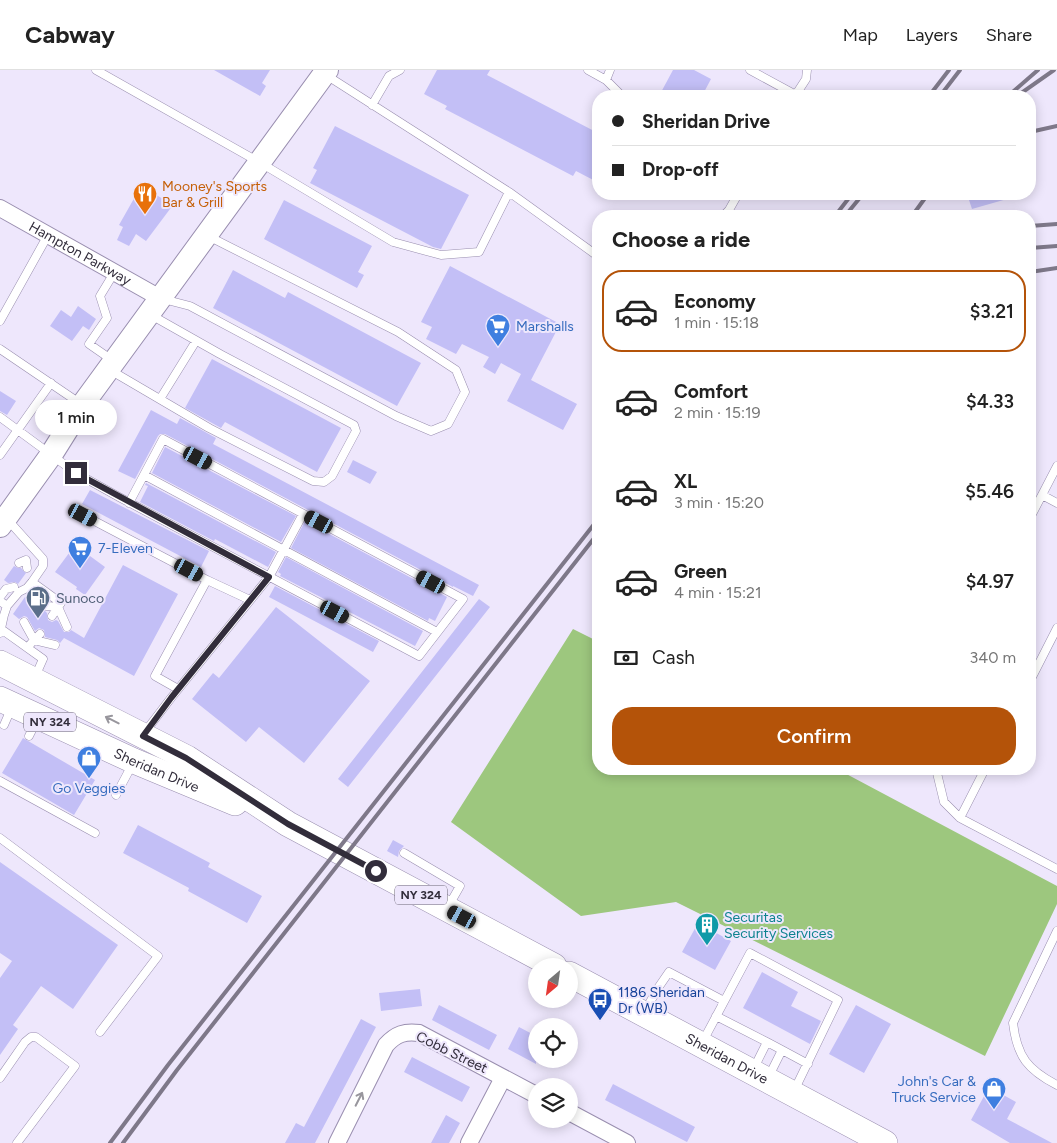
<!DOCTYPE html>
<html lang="en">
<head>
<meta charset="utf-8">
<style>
	:root { --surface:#fff; --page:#f2f2f2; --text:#222; --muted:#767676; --line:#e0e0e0; --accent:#b45309 }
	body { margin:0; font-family:Figtree,sans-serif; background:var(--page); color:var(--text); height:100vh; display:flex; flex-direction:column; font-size:19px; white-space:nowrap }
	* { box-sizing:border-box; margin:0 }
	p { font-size:16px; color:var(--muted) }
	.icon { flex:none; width:28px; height:28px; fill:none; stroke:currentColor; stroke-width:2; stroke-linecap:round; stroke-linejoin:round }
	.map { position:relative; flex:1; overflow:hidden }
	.sheet { position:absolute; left:592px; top:140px; width:444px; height:565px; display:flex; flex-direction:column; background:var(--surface); border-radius:20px; box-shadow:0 2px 12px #0003 }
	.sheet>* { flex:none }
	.hud { position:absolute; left:592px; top:20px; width:444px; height:110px; border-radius:20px; box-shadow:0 2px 12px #0003; display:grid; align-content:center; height:110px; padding:0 20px; background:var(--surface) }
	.needle { width:32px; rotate:209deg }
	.fabs { position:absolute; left:528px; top:888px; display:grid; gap:10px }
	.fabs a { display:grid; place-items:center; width:50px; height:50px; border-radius:50%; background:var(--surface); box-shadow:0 2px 12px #0003; font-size:25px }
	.end { position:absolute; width:22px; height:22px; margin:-11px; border:6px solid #322d3b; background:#fff; box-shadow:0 0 0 2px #fff }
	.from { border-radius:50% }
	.bubble { position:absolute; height:35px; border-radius:18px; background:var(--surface); box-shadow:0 2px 12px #0003; font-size:16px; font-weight:600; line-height:35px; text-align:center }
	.car { position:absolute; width:15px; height:30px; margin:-15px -8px; border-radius:6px; box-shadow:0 0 4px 1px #0007; background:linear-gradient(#222 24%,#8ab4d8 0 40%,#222 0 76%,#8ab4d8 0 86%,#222 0) }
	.hud b { display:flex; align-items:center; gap:18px; height:48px; font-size:19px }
	.hud b+b { border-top:1px solid var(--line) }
	.hud i { width:12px; height:12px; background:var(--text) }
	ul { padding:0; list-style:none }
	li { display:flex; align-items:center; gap:15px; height:82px; margin:0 10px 8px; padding:0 10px; border:2px solid transparent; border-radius:20px }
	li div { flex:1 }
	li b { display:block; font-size:19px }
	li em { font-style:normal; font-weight:600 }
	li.active { border-color:var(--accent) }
	li>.icon { width:45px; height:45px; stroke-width:1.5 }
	h2 { padding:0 20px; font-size:22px; line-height:60px }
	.pay { display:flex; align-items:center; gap:12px; height:55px; padding:0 20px; font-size:19px }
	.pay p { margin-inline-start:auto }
	.action { display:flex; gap:10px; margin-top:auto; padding:10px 20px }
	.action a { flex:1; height:58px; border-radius:20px; background:var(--accent); color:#fff; font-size:20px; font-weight:600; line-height:58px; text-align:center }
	header { display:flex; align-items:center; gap:30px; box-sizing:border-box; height:70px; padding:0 25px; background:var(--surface); border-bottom:1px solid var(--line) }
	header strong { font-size:24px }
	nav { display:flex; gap:28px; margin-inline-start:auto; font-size:18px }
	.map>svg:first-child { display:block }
</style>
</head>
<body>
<header>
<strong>Cabway</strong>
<nav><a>Map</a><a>Layers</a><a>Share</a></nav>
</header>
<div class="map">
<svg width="1057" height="1073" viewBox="0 0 1057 1073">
	<rect width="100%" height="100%" fill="#eee7fc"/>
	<path fill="#9dc77e" d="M573,559L599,572V699H837L1057,816V834L985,986L676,832L581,846L451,752Z"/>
	<path fill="#c3bff6" d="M214,0H270L262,13L266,16L260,26Z
		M437,0H490L487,5L596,62L594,66L599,69V113L576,101L573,106L445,39L447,36L424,24Z
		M673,0H694L711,9L702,26H659Z
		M335,56L469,125L441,179L433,177L310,113L317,100L313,98Z
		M143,117L173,135L146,171L136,164L129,176L117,170L123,157L119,155L136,125Z
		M967,124H1014V127L972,139Z
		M284,130L372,176L358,202L364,205L357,218L264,169Z
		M450,196L560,254L531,310L577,334L563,360L507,331L521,304L501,293L495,304L483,297L489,287L462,274L456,284L426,269L432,257L421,252Z
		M233,200L285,228L288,222L421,293L397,336L213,238Z
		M78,236L96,249L89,260L83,256L72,271L50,256L61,240L71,247Z
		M212,289L341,358L317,402L225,352L221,358L185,338Z
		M0,321L16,331L7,345L0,341Z
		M151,340L177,354L180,348L216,368L213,374L479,515L473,526L453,516V517L165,364H160L158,366L135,409L118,401Z
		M165,377L296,446L281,472L152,403Z
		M353,390L377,402L370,414L347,402Z
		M146,413L276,482L268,497L215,469L214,471L140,432L148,416L145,415Z
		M90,420L209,481L201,497L82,434Z
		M305,451L447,527L435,551L429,548L428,551L291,478Z
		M75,475L105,497L85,525L76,519L77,517L55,502Z
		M286,487L423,561L415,576L280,506L281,504L278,502Z
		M123,495L178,524L134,606L64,568L60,573L57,570L45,567L44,560L39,558L35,561L27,547L24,546L19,549L13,544L25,527L31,532L30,535L32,539L45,541L47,543L48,550L52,552L56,550L58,551L64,562H69L71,560L84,568Z
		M14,496L18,498H21L26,503L18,514L15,512L8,513L4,510Z
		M275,516L379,571L373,582L269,527Z
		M479,529L490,537L348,717L338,709Z
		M276,537L370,611L304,693L259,657L246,672L192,629L213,603L219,608Z
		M23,668L95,710L74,745L2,703Z
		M138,755L210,793L208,797L262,826L247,853L188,821L189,818L123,783Z
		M393,770L404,776L399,781L398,787L387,781Z
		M0,792L118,875L73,939L41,916L13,955L18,959L0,985V908L12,891L0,883Z
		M698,853L731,871L715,900L682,882Z
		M762,902L798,922L791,936L821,951L810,974L743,938Z
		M420,919L422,936L381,941L379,923Z
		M439,935L497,965L489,980L432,950Z
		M856,935L891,954L864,1003L829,984Z
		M361,949L376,957L315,1073H285L296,1053L304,1057Z
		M519,957L536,966V994L508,979Z
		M412,987L470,1017L462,1032L404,1002Z
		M613,1014L695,1057L687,1072L605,1030Z
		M989,1017L1016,1032L1007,1049L1052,1073H1010L971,1050Z
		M446,1045L460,1053L449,1073H431Z"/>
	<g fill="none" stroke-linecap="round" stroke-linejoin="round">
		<defs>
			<path id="service" d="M96,0L259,92L393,172L441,185L479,182L509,122
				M588,0L606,10L610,0
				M750,0L796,25
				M326,5L509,122L599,187
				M606,10L622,26
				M795,26L806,9L807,0
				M372,35L389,6L400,0
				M723,146L729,140L738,124
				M163,229L190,236L396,346L431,361L448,354L465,322L456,300L398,262L208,166
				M0,251L48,165
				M0,279L81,334
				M112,290L89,274L107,248L100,226L114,203
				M110,300L209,358L313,411L324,412L332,406L356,361L354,355L220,284L151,245
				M160,329L196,271
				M0,347L76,403L119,427L419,586L463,529L163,369L129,433
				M0,385L51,313
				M144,405L437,562
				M1042,425L1057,433
				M83,445L207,510
				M1030,448L1057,396
				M19,493L26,490L27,498
				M32,512L61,533L52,546
				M0,527L6,519L14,517
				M0,531L7,536L19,522L27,518L32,512L43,496V489L7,449
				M36,535L58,537L67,557
				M24,552L34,570L40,564
				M1,559L43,589L35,607
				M0,563L4,545L7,536
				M28,577L34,570L55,575
				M1030,611L1057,558
				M178,619L155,606L207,510L250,530
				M4,655L11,639
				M145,662L171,628L269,507L303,444
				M29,666L37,650
				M83,693L92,674
				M936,699L944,732L960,748
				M985,699L960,748L1057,799
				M0,711L95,763
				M116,725L132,695
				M0,768L158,886L100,962
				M404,783L460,816L448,837
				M1057,861L1013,953C1017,987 1028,1000 1057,1015
				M645,941L658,918L669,902L724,931
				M716,946L767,972
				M703,971L750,883L838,930L794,1021
				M753,1000L767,972L782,980
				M769,1006L782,980L808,994
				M0,1008L25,972L31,967H36L75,996L17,1073"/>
			<g id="minor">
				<path id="s1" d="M0,138L160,228"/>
				<path d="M569,1042L627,1073"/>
				<path d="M337,1073L386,975C396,964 405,961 419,963L536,1025"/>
				<path d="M469,1073L503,1008"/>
			</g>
			<path id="secondary" d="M0,456L51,385L83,334L327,0"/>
			<g id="primary">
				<path d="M0,593L187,688L288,754L554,896"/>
				<path id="s2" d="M0,629L134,691L235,733"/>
				<path id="s3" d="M569,904L885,1073"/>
			</g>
		</defs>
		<use href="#service" stroke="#998eaf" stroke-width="9"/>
		<use href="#minor" stroke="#998eaf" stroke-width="18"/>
		<use href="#secondary" stroke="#998eaf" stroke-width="24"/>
		<use href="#primary" stroke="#998eaf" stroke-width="26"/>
		<use href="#service" stroke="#fff" stroke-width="8"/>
		<use href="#minor" stroke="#fff" stroke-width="16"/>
		<use href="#secondary" stroke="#fff" stroke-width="22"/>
		<use href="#primary" stroke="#fff" stroke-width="25"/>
		<path stroke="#7e7889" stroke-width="4" d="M929,26L949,0
			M940,26L960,0
			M1008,26L1038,0
			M1017,26L1054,0
			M1030,62L1057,56
			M835,146L852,124
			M845,146L863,124
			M912,146L928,124
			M1030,156L1057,154
			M1030,178L1057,176
			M1030,202L1057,198
			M110,1073L168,995L599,448
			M123,1073L177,1000L599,462"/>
	</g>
	<defs><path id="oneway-shaft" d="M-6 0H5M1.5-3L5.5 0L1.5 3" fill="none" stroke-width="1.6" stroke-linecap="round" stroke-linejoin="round" transform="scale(1.25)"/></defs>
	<g stroke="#98969d">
		<use href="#oneway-shaft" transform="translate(112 650) rotate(-153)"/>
		<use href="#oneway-shaft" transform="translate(359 1029) rotate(-63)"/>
	</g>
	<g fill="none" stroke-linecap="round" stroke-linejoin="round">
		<path stroke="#322d3b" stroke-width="6" d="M76,403L269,507L171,628L143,666L186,688L288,754L376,801"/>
	</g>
	<defs>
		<symbol id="restaurant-pin" viewBox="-11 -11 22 30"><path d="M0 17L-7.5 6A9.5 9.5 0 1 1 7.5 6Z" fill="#e8710a" stroke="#eee7fc"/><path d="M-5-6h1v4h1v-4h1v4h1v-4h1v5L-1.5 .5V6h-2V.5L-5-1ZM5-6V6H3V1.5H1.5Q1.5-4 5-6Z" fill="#fff"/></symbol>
		<symbol id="supermarket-pin" viewBox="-11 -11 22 30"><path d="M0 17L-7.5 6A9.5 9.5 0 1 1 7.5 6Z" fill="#3f7fe0" stroke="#eee7fc"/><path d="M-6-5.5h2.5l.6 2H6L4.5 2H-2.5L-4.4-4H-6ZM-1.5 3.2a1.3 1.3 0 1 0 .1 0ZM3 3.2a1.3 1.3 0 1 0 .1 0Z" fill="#fff"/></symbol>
		<symbol id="fuel-pin" viewBox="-11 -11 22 30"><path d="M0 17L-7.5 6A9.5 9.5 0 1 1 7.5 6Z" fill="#5c6f8a" stroke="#eee7fc"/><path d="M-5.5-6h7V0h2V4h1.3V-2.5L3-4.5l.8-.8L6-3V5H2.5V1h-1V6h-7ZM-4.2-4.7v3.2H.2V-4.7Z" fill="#fff"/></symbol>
		<symbol id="shop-pin" viewBox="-11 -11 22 30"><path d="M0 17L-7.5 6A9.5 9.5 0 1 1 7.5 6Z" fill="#3f7fe0" stroke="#eee7fc"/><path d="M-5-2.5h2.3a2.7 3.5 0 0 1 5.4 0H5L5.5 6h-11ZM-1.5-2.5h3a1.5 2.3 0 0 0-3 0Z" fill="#fff"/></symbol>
		<symbol id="building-pin" viewBox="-11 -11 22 30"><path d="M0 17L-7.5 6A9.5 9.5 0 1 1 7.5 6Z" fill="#0f9aa8" stroke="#eee7fc"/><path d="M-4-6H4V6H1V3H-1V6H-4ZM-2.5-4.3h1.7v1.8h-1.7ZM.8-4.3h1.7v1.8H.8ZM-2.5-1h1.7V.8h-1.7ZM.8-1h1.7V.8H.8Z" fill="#fff"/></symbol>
		<symbol id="bus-pin" viewBox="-11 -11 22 30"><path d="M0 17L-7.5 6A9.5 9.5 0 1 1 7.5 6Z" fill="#1a4fb4" stroke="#eee7fc"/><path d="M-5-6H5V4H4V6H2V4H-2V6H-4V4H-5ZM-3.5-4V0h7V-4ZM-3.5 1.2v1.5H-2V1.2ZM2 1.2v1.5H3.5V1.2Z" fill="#fff"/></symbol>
	</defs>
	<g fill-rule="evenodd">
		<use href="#restaurant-pin" x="131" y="110" width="28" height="38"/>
		<use href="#supermarket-pin" x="484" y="242" width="28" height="38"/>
		<use href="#supermarket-pin" x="66" y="464" width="28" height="38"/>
		<use href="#fuel-pin" x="24" y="514" width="28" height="38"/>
		<use href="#shop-pin" x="75" y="674" width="28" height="38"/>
		<use href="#building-pin" x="693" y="841" width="28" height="38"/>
		<use href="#bus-pin" x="586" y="916" width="28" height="38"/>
		<use href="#shop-pin" x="980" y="1005" width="28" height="38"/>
	</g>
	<g text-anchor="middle" stroke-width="4" stroke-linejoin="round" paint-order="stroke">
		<g fill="#eee7fc" stroke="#6a6575" stroke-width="1">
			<rect x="24" y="642.5" width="52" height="19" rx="4"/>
			<rect x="395" y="815.5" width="52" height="19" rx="4"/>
		</g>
		<g font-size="12" font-weight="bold" fill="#322d3b">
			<text x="50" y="656">NY 324</text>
			<text x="421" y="829">NY 324</text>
		</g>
		<g font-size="14" fill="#c56008" stroke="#eee7fc" text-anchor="start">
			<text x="162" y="121">Mooney's Sports<tspan x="162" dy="16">Bar &amp; Grill</tspan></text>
		</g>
		<g font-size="14" fill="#322d3b" stroke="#eee7fc">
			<text dy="5" stroke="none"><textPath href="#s1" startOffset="92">Hampton Parkway</textPath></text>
			<text dy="5" stroke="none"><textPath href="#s2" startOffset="172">Sheridan Drive</textPath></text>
			<text transform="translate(452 982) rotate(26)" y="5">Cobb Street</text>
			<text dy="5" stroke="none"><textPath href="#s3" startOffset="179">Sheridan Drive</textPath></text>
		</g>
		<g font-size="14" fill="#366cbe" stroke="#eee7fc" text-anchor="start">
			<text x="516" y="261">Marshalls</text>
			<text x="98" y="483">7-Eleven</text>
			<text x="89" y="723" text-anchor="middle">Go Veggies</text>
			<text x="976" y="1016" text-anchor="end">John's Car &amp;<tspan x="976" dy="16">Truck Service</tspan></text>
		</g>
		<g font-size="14" fill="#4e5e75" stroke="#eee7fc" text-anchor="start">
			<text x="56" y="533">Sunoco</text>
		</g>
		<g font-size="14" fill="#0d838f" stroke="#eee7fc" text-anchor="start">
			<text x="724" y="852">Securitas<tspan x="724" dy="16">Security Services</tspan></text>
		</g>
		<g font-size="14" fill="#164399" stroke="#eee7fc" text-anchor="start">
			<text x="618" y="927">1186 Sheridan<tspan x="618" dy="16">Dr (WB)</tspan></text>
		</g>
	</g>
</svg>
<div class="fabs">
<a><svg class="needle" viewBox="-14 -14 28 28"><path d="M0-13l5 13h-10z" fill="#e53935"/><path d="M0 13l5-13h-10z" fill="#767676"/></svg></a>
<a><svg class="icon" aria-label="locate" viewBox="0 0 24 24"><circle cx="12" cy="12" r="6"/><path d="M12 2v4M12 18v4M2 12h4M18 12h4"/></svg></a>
<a><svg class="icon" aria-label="layers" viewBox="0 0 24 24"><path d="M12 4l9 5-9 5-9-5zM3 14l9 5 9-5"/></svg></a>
</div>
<i class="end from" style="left:376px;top:801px"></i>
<i class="end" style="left:76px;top:403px"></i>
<div class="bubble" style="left:35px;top:330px;width:82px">1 min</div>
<i class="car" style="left:198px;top:388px;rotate:118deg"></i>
<i class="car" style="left:83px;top:445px;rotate:118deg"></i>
<i class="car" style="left:319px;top:452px;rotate:298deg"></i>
<i class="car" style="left:189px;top:500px;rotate:118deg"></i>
<i class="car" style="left:431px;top:512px;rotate:298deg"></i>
<i class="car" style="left:335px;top:542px;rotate:118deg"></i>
<i class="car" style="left:462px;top:847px;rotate:298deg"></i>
<div class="hud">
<b><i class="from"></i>Sheridan Drive</b>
<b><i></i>Drop-off</b>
</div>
<section class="sheet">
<h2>Choose a ride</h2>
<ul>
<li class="active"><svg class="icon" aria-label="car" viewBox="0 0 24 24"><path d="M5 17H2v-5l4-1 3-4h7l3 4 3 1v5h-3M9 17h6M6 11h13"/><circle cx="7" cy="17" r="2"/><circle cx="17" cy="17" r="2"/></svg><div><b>Economy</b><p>1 min · 15:18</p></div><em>$3.21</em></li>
<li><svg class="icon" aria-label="car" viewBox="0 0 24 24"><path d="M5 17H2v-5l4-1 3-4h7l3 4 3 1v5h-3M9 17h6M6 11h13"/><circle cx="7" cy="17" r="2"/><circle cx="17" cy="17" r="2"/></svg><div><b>Comfort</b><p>2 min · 15:19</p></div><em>$4.33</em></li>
<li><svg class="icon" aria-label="car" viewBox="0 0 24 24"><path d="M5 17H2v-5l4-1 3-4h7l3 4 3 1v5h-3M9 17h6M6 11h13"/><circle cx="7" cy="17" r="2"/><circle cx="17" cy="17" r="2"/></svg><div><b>XL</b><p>3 min · 15:20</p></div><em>$5.46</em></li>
<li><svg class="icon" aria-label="car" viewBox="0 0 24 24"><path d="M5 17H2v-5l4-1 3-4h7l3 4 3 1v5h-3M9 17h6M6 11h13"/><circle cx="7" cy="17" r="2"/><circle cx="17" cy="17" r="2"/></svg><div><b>Green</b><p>4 min · 15:21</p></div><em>$4.97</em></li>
</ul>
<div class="pay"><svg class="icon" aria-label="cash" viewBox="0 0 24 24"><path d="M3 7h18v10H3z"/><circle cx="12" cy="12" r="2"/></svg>Cash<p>340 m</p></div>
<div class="action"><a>Confirm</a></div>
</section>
</div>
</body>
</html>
